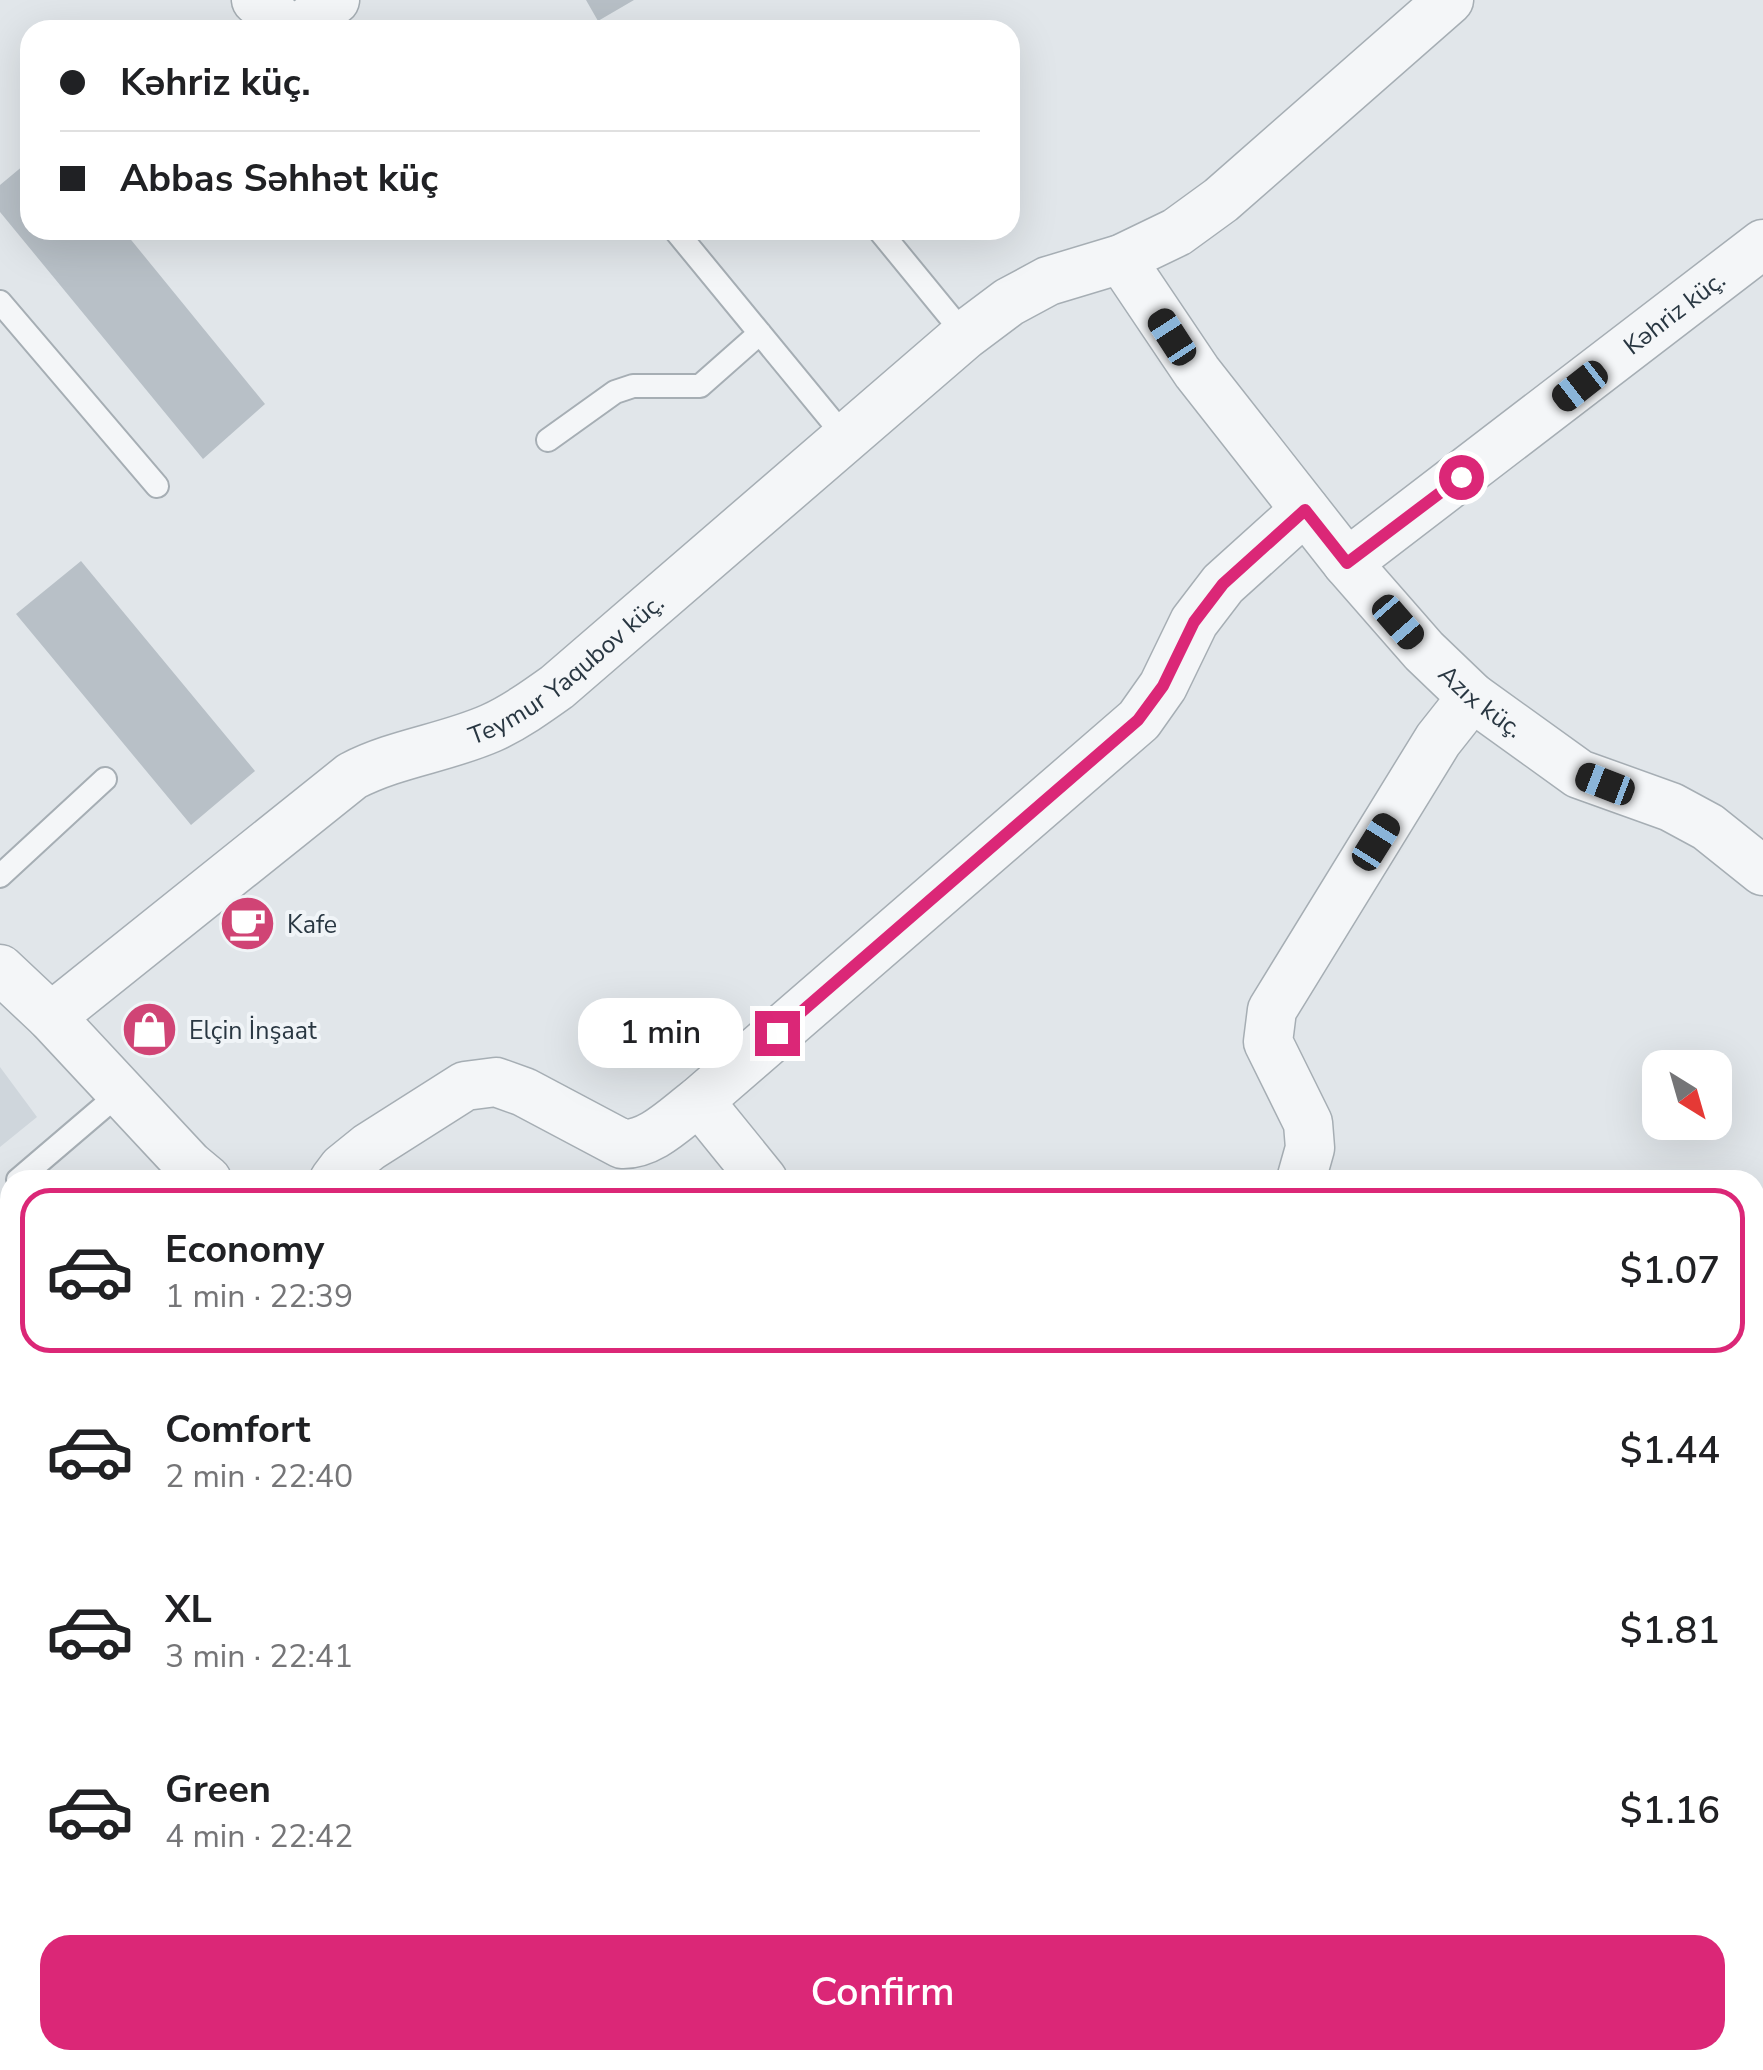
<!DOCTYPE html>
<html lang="en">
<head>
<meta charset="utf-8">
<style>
	:root { --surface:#fff; --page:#f2f2f2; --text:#202124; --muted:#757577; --line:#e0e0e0; --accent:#db2777 }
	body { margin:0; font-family:"Nunito Sans",sans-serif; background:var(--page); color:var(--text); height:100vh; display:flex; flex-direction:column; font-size:38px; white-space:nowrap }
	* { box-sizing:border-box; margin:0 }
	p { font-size:32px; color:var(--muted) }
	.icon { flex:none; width:55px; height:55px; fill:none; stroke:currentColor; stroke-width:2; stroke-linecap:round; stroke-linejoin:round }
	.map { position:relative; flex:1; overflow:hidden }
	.drawer { position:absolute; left:0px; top:1170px; width:1765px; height:900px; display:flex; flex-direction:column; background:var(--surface); border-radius:30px 30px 0 0; box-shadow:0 10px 40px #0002 }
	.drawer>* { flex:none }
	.hud { position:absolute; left:20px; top:20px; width:1000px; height:220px; border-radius:30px; box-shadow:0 10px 40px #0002; display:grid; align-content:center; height:220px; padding:0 40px; background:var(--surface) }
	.needle { width:65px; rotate:143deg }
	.buttons { position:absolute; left:1642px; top:1050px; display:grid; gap:20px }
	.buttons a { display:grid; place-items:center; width:90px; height:90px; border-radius:20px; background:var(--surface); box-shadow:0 10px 40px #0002; font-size:50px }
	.end { position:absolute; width:45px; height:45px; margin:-22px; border:12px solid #db2777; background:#fff; box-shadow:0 0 0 5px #fff }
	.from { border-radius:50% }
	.bubble { position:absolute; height:70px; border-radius:30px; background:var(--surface); box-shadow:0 10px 40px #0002; font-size:32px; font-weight:600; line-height:70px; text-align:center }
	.car { position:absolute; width:30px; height:60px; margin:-30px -15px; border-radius:12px; box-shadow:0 0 8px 2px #0007; background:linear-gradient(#222 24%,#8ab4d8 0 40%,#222 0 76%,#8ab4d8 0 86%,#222 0) }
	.hud b { display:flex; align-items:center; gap:35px; height:95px; font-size:38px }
	.hud b+b { border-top:2px solid var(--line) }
	.hud i { width:25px; height:25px; background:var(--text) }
	ul { padding:18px 0 0; list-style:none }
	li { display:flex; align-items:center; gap:30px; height:165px; margin:0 20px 15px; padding:0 20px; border:5px solid transparent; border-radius:30px }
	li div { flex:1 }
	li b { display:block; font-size:38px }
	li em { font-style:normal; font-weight:600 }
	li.current { border-color:var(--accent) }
	li>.icon { width:90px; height:90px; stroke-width:1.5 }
	.primary-button { display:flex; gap:20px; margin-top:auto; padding:20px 40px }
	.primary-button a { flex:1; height:115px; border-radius:30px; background:var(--accent); color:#fff; font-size:40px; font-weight:600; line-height:115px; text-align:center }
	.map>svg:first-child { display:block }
</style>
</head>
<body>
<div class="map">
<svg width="1763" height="2070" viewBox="0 0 1763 2070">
	<rect width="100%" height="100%" fill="#e1e6ea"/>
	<path fill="#cfd6dc" d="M0,1067L37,1117L0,1147Z
		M10,1522V2060H683L688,2070H0V1531Z"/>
	<path fill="#b8c0c7" d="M586,0H634L598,21Z
		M30,160V230H123L265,404L203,459L0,212V185Z
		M81,561L255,771L191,825L16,614Z
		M58,2060H570L578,2070H46Z"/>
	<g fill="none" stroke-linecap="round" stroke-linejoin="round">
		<defs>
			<path id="lane" d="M675,230L846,438
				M879,230L965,335
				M0,302L157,486
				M548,440L615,392L633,386H700L760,333
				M0,876L105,779
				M18,1180L121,1092"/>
			<g id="street">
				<path d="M256,0L291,30"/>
				<path d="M297,30L335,0"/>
				<path id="s1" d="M1121,259L1197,372L1347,563L1424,651L1472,697L1579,774L1671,807L1708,827L1763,871"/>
				<path id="s2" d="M1347,563L1763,244"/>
				<path d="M0,969L51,1017L189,1165L207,1180"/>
				<path id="s3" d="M51,1017L352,776C396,753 446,748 491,728C515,717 536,702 557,687L965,335L1009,302L1048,281L1121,259L1177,232L1221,200L1449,0"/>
				<path d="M699,1101L763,1180"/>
				<path d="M334,1180L343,1168L369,1147L465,1086L496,1082L524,1092L622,1144C651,1145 676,1118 699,1101L1139,720L1163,686L1194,622L1223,584L1305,510"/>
				<path d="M1301,1180L1310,1148L1308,1123L1268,1042L1272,1010L1438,740L1472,697"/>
				<path d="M0,1394L10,1386"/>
				<path d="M1755,1442L1763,1432"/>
				<path d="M1755,2029L1763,2034"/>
				<path d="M759,2070L791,2060"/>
				<path d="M1358,2070V2060"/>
			</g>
		</defs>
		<use href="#lane" stroke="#a6aeb4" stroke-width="26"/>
		<use href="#street" stroke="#a6aeb4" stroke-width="51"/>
		<use href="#lane" stroke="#f4f6f8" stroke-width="22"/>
		<use href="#street" stroke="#f4f6f8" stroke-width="48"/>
	</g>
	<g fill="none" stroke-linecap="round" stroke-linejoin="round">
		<path stroke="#db2777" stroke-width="12" d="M777,1033L1138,720L1163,686L1194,622L1223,584L1305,510L1347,563L1461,477"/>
	</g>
	<defs>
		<symbol id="cafe-disc" viewBox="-11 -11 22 22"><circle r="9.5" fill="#d04475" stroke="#f0f4f7"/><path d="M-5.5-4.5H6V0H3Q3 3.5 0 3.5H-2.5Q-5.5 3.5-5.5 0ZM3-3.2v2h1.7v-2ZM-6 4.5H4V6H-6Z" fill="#fff"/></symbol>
		<symbol id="shop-disc" viewBox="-11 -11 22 22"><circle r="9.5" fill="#d04475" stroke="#f0f4f7"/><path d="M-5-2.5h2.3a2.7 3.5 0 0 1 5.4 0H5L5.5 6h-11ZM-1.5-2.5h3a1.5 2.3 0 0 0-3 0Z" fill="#fff"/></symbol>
	</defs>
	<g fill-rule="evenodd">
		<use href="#cafe-disc" x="216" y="892" width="63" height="63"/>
		<use href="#shop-disc" x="118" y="998" width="63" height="63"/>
	</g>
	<g text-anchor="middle" stroke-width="8" stroke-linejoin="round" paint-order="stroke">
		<g font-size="25" fill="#293742" stroke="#f0f4f7">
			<text dy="9" stroke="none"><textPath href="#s2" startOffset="412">Kəhriz küç.</textPath></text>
			<text dy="9" stroke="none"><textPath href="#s3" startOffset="628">Teymur Yaqubov küç.</textPath></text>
			<text dy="9" stroke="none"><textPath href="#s1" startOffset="572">Azıx küç.</textPath></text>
		</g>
		<g font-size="25" fill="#293742" stroke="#f0f4f7" text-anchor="start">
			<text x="287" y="933">Kafe</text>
			<text x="189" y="1039">Elçin İnşaat</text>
		</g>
	</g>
</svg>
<div class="buttons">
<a><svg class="needle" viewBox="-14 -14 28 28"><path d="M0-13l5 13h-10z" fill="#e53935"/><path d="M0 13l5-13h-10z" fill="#757577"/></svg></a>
</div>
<i class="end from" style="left:1461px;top:477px"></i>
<i class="end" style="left:777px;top:1033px"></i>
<div class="bubble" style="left:578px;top:998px;width:165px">1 min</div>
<i class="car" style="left:1172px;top:337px;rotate:327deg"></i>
<i class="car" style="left:1580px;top:386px;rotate:232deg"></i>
<i class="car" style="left:1398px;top:622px;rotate:139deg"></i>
<i class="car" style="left:1605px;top:784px;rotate:291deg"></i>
<i class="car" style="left:1376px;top:842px;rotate:32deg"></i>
<div class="hud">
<b><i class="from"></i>Kəhriz küç.</b>
<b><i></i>Abbas Səhhət küç</b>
</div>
<section class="drawer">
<ul>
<li class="current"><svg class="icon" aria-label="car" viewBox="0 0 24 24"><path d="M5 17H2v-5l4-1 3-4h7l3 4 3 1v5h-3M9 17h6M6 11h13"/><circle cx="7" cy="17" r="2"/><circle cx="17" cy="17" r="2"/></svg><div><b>Economy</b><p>1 min · 22:39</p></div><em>$1.07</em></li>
<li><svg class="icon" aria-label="car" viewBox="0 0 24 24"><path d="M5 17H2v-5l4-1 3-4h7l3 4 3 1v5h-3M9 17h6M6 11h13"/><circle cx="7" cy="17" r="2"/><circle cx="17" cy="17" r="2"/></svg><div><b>Comfort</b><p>2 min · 22:40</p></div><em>$1.44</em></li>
<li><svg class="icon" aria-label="car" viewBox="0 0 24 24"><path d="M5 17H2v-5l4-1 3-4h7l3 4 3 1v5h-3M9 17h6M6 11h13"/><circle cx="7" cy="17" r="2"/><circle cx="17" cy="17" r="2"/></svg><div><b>XL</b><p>3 min · 22:41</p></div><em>$1.81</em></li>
<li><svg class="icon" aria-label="car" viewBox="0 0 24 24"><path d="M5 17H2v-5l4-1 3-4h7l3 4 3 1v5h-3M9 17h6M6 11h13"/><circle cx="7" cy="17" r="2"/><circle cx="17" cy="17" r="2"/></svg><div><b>Green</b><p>4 min · 22:42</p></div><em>$1.16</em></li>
</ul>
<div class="primary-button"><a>Confirm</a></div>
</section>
</div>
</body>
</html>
